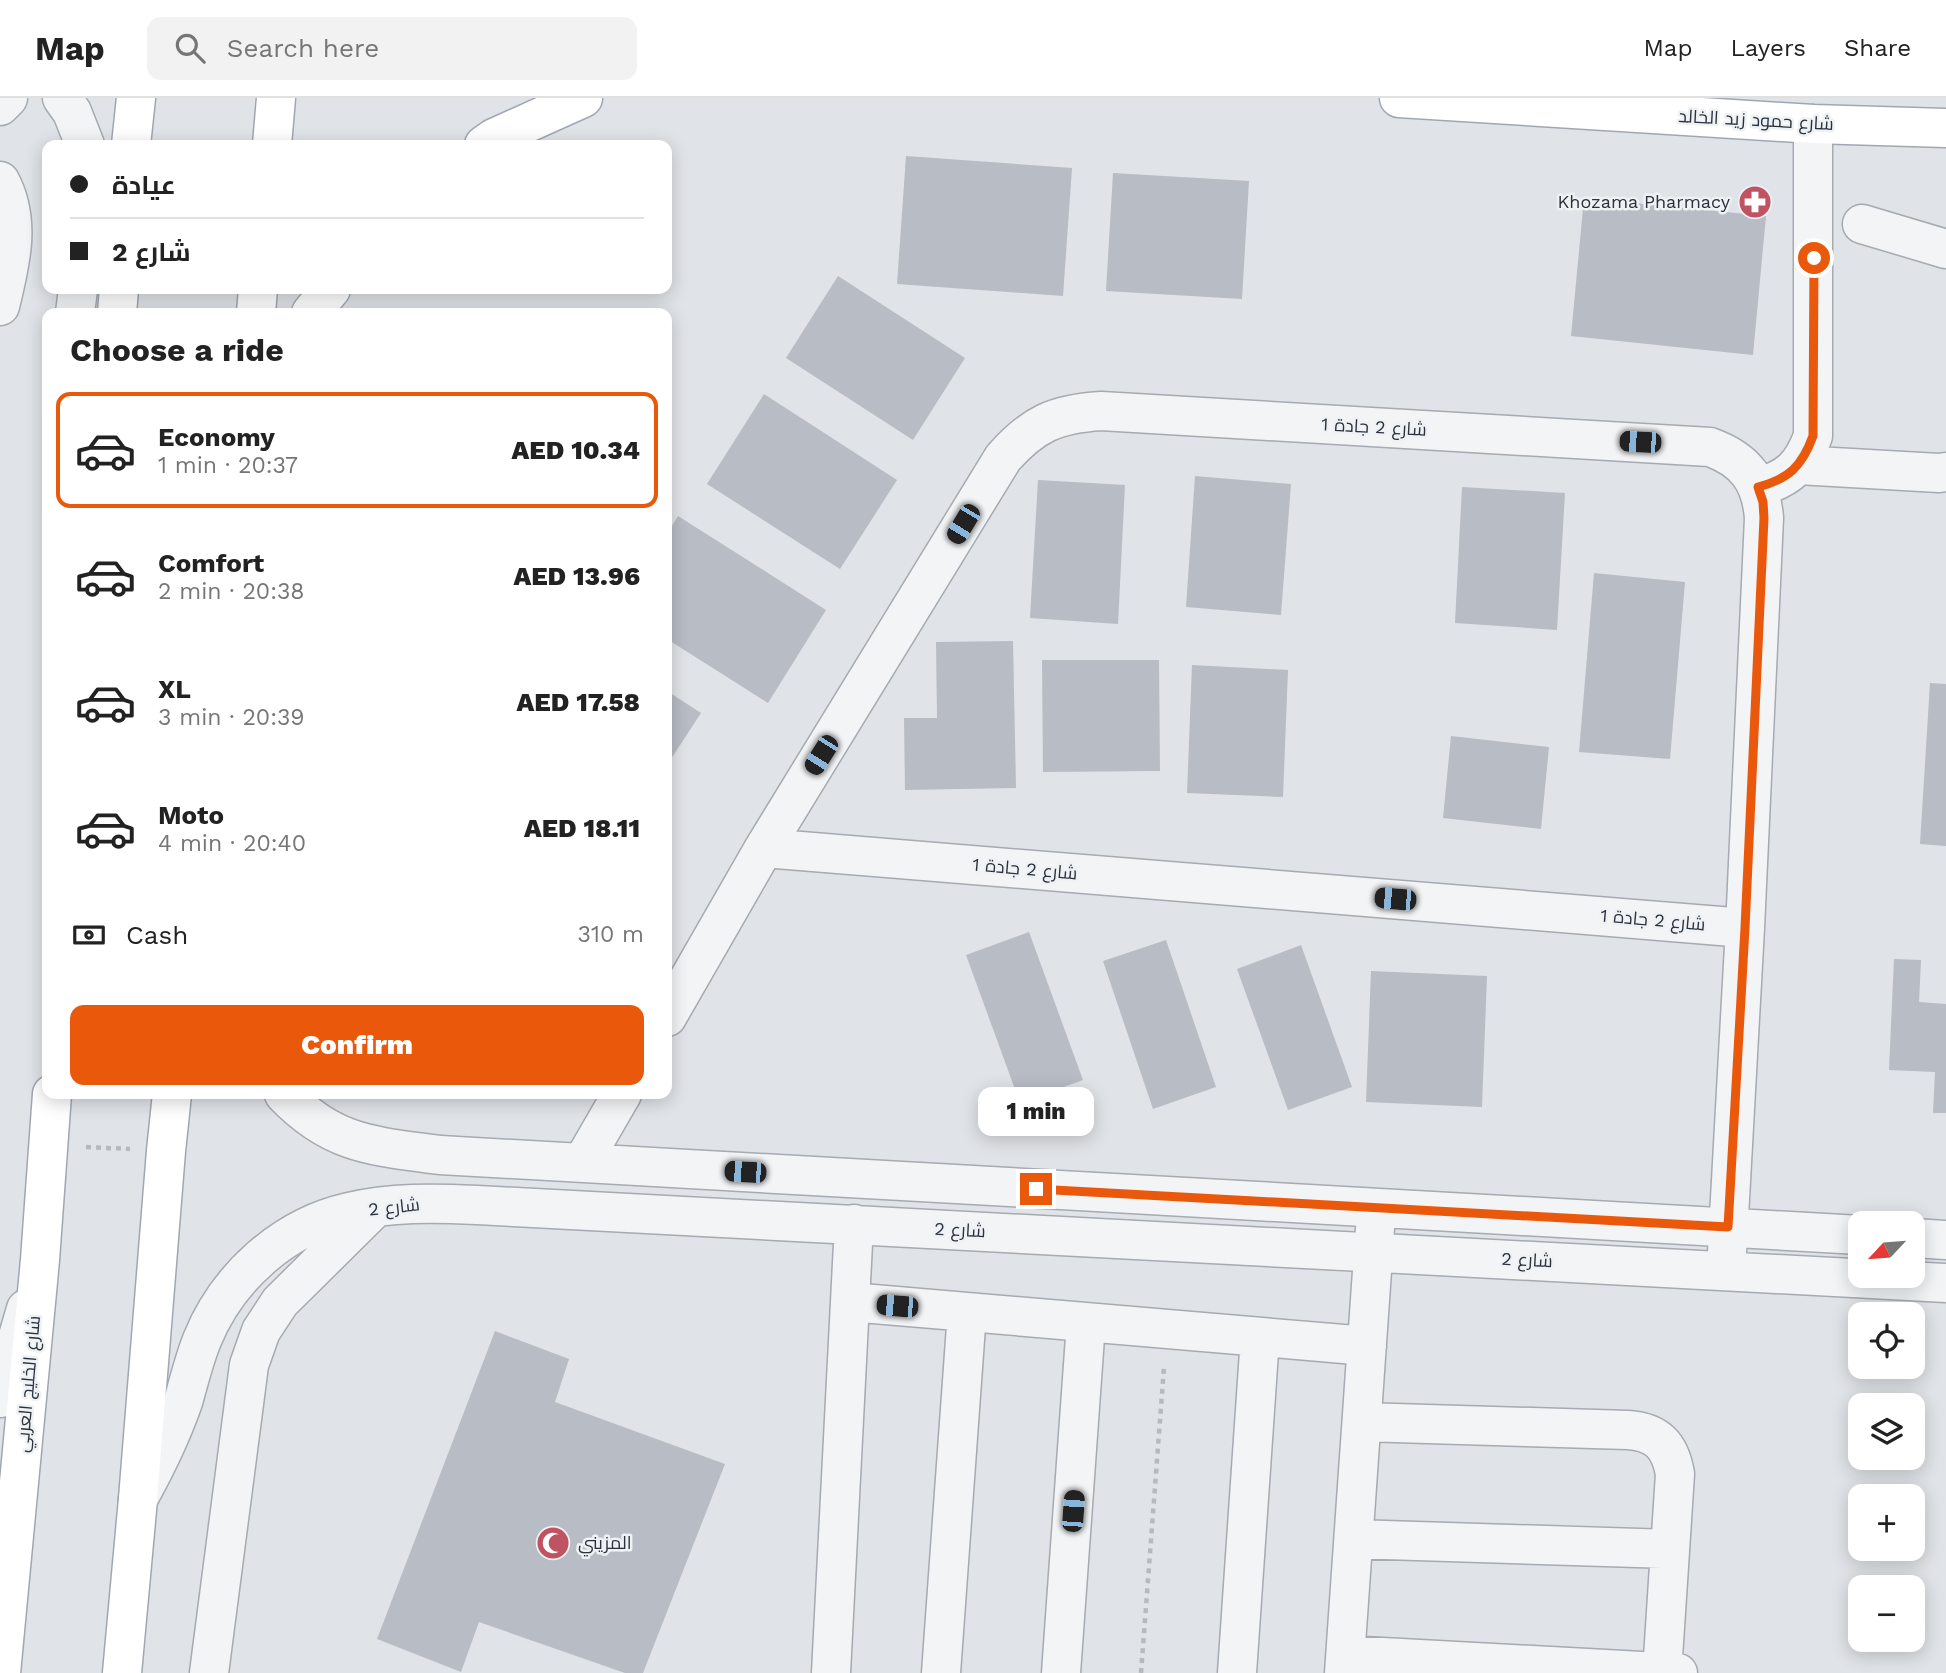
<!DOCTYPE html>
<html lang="en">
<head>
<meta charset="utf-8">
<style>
	:root { --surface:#fff; --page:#f2f2f2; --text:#222; --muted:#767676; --line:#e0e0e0; --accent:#ea580c }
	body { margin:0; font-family:"Work Sans",Cairo,sans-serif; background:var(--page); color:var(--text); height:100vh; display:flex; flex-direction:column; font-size:26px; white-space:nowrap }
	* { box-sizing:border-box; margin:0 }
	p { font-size:23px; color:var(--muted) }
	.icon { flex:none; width:38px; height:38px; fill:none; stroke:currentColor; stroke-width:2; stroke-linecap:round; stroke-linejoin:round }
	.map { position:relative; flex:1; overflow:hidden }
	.side { position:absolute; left:42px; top:210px; width:630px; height:791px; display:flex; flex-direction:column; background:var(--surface); border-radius:14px; box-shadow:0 4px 18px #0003 }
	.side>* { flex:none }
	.banner { position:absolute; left:42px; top:42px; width:630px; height:154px; border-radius:14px; box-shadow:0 4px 18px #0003; display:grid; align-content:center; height:154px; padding:0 28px; background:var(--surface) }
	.needle { width:46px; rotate:244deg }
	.tools { position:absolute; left:1848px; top:1113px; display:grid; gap:14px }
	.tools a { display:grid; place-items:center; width:77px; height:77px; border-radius:14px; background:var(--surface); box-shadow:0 4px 18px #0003; font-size:35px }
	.end { position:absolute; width:32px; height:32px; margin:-16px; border:9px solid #ea580c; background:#fff; box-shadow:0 0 0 4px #fff }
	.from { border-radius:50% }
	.bubble { position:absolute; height:49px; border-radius:14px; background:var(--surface); box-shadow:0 4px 18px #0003; font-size:23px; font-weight:800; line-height:49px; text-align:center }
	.car { position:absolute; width:21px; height:42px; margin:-21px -10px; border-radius:9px; box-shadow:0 0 5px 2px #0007; background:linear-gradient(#222 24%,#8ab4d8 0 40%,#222 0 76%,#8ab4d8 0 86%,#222 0) }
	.banner b { display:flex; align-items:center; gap:24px; height:66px; font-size:26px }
	.banner b+b { border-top:2px solid var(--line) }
	.banner i { width:18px; height:18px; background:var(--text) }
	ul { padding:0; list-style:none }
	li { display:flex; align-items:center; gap:21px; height:116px; margin:0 14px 10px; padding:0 14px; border:4px solid transparent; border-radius:14px }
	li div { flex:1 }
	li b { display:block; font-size:26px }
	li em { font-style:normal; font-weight:800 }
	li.active { border-color:var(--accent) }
	li>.icon { width:63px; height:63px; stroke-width:1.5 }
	h2 { padding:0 28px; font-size:32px; line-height:84px }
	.pay { display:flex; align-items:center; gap:18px; height:77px; padding:0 28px; font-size:26px }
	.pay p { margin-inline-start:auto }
	.cta { display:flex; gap:14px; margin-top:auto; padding:14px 28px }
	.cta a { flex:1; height:80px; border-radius:14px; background:var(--accent); color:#fff; font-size:28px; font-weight:800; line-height:80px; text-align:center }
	header { display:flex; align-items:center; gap:42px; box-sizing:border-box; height:98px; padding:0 35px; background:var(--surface); border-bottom:2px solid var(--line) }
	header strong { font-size:33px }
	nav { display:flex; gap:38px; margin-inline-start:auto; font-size:24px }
	.search { width:490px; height:63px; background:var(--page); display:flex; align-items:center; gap:18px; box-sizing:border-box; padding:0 24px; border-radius:14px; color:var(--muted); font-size:26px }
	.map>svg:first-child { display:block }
</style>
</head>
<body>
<header>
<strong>Map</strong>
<div class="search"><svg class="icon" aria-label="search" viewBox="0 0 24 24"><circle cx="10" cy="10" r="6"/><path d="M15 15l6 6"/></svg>Search here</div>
<nav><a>Map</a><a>Layers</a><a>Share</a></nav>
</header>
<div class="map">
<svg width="1946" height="1575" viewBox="0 0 1946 1575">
	<rect width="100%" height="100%" fill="#e0e3e7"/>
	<path fill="#b8bcc4" d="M906,58L1072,70L1063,198L897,186Z
		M1113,75L1249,83L1242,201L1106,193Z
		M1584,100L1766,118L1753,257L1571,238Z
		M838,178L965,260L913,342L786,260Z
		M764,296L897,382L840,471L707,386Z
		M1195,378L1291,386L1281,517L1186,509Z
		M1038,382L1125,387L1118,526L1030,520Z
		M1462,389L1565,395L1557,532L1455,525Z
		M678,418L826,512L768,605L667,541V436Z
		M1594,475L1685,484L1670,661L1579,654Z
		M1013,543L1016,690L905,692L904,620H937L936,544Z
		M1042,562H1159L1160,673L1043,674Z
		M1192,567L1288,572L1283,699L1187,695Z
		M1930,585L1946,586V748L1920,746Z
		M667,593L701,615L667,667Z
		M1451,638L1549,649L1541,731L1443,720Z
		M1029,834L1083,982L1020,1005L966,857Z
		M1166,842L1216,989L1153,1011L1103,863Z
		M1301,847L1352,989L1288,1012L1237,871Z
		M1894,861L1921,862L1919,904L1946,906V1015H1933L1935,974L1889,972Z
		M1371,873L1487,878L1482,1009L1366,1004Z
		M495,1233L569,1261L555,1304L725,1366L643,1575H625L479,1524L461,1574L377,1541Z"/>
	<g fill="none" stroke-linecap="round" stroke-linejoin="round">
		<defs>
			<path id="minor" d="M62,0L72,14L85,47
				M0,8L8,0
				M0,83C22,123 10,167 0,208
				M1862,126L1946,151
				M75,215L78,191
				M1798,367L1939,375L1946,374
				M1758,389C1789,381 1802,368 1813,338V26
				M764,750L1745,830
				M667,919L764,750L1003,360C1033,326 1055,316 1101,313L1710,349C1746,362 1761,383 1764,420L1745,830L1726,1173
				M284,996C333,1047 373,1048 440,1057L1860,1137
				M582,1065L622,996
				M1913,1140L1946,1142
				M850,1204L1367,1248
				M0,1300L26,1211
				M1362,1324L1628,1332C1657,1334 1670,1347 1675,1376L1662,1575
				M138,1401C156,1369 171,1338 183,1304C189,1283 194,1262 202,1242C227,1180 283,1129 349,1114C391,1104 434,1105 477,1107L1946,1185
				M1354,1441L1670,1451
				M1346,1557L1678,1575
				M209,1575L249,1267L261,1233L280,1204L376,1109
				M831,1575L854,1126
				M941,1575L967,1214
				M1061,1575L1086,1225
				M1237,1575L1260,1239
				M1344,1575L1375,1130"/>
			<path id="major" d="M1399,0L1813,26L1946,30
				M131,47L136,0
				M272,47L276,0
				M484,47L494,40L583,0
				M117,215L119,191
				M256,215L258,191
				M311,215L331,191
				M1,1575L40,1162L52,996
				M122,1575L138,1401L166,1053L172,996"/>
		</defs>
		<use href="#minor" stroke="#a6aab1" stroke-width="41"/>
		<use href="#major" stroke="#a1a7b2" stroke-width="41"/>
		<path stroke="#b6babe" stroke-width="4.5" stroke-dasharray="5 5" stroke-linecap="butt" d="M86,1049L130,1051
			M1141,1575L1164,1269"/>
		<use href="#minor" stroke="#f2f4f6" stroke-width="38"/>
		<use href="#major" stroke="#fff" stroke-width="38"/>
	</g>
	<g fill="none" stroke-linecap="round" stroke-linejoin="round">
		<path stroke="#ea580c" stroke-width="9" d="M1036,1091L1728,1129L1745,830L1764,420L1763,404L1758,389C1789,381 1802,368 1813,338L1814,160"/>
	</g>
	<defs>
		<symbol id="pharmacy-disc" viewBox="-11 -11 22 22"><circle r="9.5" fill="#bf5362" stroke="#eff2f5"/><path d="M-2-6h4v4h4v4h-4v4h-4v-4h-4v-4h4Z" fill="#fff"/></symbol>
		<symbol id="mosque-disc" viewBox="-11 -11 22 22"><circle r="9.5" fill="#bf5362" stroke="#eff2f5"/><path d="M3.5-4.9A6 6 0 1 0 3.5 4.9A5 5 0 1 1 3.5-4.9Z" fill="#fff"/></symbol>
	</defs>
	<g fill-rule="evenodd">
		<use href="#pharmacy-disc" x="1736" y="85" width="38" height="38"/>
		<use href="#mosque-disc" x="534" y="1426" width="38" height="38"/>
	</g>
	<g text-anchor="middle" stroke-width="5" stroke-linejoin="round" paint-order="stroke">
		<g font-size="18" fill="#2b313d" stroke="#eff2f5">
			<text transform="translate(1756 22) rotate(3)" y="6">شارع حمود زيد الخالد</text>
			<text transform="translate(1374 329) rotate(3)" y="6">شارع 2 جادة 1</text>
			<text transform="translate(1025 771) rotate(5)" y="6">شارع 2 جادة 1</text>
			<text transform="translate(1653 822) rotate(5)" y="6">شارع 2 جادة 1</text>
			<text transform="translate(394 1109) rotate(-6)" y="6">شارع 2</text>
			<text transform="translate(960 1132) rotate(3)" y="6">شارع 2</text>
			<text transform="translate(1527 1162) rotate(3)" y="6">شارع 2</text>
			<text transform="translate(28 1286) rotate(-85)" y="6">شارع الخليج العربي</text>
		</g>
		<g font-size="18" fill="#2b313d" stroke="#eff2f5" text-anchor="end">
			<text x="1730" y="110">Khozama Pharmacy</text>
			<text x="578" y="1451" text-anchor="start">المزيني</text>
		</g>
	</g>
</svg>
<div class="tools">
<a><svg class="needle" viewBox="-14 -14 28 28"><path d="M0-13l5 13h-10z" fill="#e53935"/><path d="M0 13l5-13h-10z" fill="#767676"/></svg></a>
<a><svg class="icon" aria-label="locate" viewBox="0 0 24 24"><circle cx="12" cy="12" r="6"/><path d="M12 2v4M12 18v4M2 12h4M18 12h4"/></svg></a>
<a><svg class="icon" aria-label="layers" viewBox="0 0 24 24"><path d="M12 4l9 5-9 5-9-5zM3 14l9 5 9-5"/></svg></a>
<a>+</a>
<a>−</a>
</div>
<i class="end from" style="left:1814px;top:160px"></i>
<i class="end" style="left:1036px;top:1091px"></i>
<div class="bubble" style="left:978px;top:989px;width:116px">1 min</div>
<i class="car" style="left:1640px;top:344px;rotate:273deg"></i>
<i class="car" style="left:963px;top:426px;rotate:211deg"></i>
<i class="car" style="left:821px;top:657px;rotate:212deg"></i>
<i class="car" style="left:1395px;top:801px;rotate:275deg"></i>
<i class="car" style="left:745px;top:1074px;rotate:273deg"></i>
<i class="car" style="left:897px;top:1208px;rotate:275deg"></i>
<i class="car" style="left:1073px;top:1413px;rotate:4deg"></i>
<div class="banner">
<b><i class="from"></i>عيادة</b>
<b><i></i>شارع 2</b>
</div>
<section class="side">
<h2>Choose a ride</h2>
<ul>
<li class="active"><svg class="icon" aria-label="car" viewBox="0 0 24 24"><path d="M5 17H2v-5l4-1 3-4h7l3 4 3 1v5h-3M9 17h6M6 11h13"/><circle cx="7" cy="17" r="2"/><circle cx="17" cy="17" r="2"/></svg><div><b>Economy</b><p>1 min · 20:37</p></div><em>AED 10.34</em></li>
<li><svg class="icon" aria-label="car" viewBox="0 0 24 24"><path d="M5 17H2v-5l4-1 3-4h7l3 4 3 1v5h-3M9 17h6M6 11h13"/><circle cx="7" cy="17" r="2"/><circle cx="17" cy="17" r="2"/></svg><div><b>Comfort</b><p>2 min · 20:38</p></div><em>AED 13.96</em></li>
<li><svg class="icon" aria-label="car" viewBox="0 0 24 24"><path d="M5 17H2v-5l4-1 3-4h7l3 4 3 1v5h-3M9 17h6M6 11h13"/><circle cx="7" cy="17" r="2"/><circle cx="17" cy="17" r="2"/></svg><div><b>XL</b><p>3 min · 20:39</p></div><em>AED 17.58</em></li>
<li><svg class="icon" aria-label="car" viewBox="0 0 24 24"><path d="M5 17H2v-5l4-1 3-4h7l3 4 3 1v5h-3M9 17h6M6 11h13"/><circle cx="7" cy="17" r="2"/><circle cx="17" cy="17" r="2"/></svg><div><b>Moto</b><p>4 min · 20:40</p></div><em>AED 18.11</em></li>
</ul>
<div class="pay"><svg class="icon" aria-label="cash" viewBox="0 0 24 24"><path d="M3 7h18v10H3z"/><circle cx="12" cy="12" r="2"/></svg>Cash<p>310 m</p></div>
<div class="cta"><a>Confirm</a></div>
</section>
</div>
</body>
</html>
